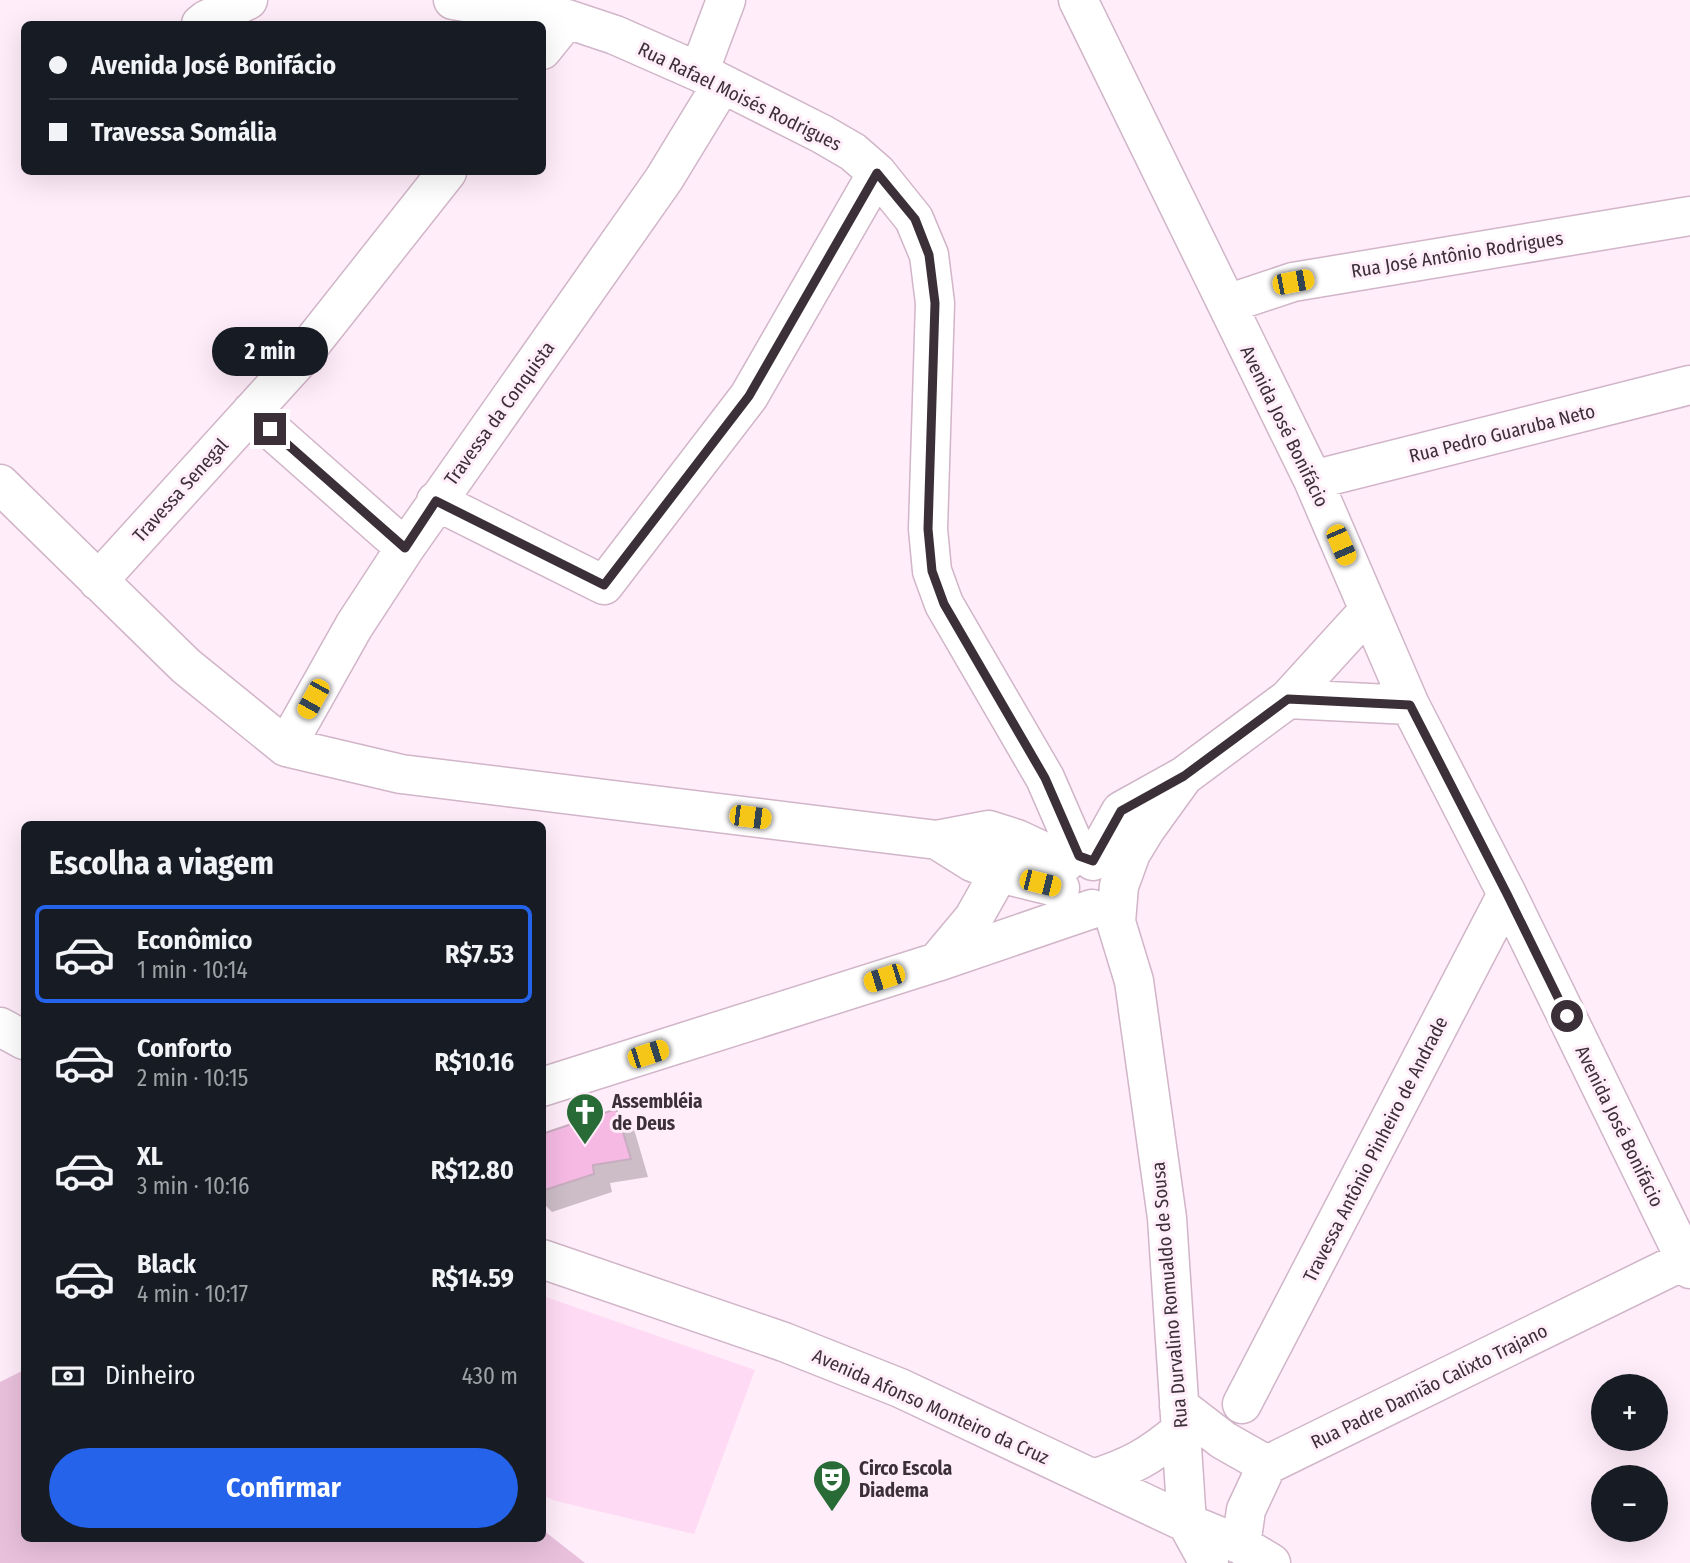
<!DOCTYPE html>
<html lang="pt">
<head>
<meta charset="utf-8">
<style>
	:root { --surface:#171b24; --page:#20242c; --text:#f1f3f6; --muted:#9ea1a6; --line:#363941; --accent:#2563eb }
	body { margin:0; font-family:"Fira Sans Condensed",sans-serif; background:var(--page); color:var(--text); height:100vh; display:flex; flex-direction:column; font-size:26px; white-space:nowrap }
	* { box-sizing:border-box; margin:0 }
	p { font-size:23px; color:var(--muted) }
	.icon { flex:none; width:38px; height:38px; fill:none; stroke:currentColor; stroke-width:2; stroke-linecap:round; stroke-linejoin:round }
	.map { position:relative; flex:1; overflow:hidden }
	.details { position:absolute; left:21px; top:821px; width:525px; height:721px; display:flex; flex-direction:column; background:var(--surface); border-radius:10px; box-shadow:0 7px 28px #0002 }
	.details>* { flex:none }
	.banner { position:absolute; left:21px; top:21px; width:525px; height:154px; border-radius:10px; box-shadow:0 7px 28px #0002; display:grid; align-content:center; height:154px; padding:0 28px; background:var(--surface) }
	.tools { position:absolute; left:1591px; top:1374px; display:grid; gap:14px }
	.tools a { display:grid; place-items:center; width:77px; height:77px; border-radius:50%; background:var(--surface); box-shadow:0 7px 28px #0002; font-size:35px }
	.end { position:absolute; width:32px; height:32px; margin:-16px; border:9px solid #3c3038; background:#fff; box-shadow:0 0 0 4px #fff }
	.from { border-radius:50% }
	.bubble { position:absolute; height:49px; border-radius:24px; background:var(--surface); box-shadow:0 7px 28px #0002; font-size:23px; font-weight:700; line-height:49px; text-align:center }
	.car { position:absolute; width:21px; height:42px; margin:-21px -10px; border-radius:9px; box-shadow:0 0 5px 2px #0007; background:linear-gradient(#f5c518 24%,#345 0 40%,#f5c518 0 76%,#345 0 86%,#f5c518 0) }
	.banner b { display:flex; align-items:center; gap:24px; height:66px; font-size:26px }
	.banner b+b { border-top:2px solid var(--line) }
	.banner i { width:18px; height:18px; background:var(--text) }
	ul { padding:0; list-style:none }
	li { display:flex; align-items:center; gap:21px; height:98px; margin:0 14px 10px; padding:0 14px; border:4px solid transparent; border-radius:10px }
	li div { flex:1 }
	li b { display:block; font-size:26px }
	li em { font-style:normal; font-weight:700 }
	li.selected { border-color:var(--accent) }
	li>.icon { width:63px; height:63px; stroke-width:1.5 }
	h2 { padding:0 28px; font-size:32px; line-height:84px }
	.pay { display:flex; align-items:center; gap:18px; height:77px; padding:0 28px; font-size:26px }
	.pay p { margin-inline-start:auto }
	.action { display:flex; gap:14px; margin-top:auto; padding:14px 28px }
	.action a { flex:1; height:80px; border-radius:42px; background:var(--accent); color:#fff; font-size:28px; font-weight:700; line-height:80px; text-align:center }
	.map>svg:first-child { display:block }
</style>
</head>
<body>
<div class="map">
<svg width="1690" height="1563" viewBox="0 0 1690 1563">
	<rect width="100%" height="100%" fill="#ffedf9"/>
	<path fill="#ffdaf4" d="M543,1296L755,1370L694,1534L556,1501L543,1495Z"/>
	<path fill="#e9c0dc" d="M24,1370V1538H542L543,1530L585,1563H0V1382Z"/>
	<path fill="#0003" d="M616,1111L634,1129L648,1177L610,1183L612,1192L552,1212L542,1202V1135Z"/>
	<path fill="#f5b9e3" stroke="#c8acbf" stroke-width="2" d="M616,1109L631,1159L593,1165L594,1174L542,1191V1134Z"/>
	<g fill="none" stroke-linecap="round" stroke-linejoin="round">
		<defs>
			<path id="minor" d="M453,0L567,19L615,35L699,72L822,134L853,152L877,173L914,219L929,255L935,303L928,529L932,571L944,604L1045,778L1079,856
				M1078,0L1313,480L1410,705L1507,894L1690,1269
				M201,24L206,20L248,0
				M542,50L567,19
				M699,72L726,0
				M1227,304L1293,282L1690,216
				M251,412L405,548
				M1313,480L1690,385
				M0,484L186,666L286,747L401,774L937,840L989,830L1017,839L1066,862
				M436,501L604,585L749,396L877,173
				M98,581L296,363L447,172
				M1288,699L1410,705
				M286,747L354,626L405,548L664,179L722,84
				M1184,776L1145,830L1131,853L1119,886L1116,922L1134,981L1167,1218L1187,1523L1209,1563
				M937,840L972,862L999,873L1060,888
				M1093,861L1121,811L1184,776L1288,699L1369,610
				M937,962L973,919L999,873
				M0,1027L24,1040
				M542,1087L937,962L1092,909
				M542,1259L784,1342L900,1388L1187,1523L1241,1545L1271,1563
				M1242,1404L1507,894
				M1179,1406L1223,1440L1267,1465L1685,1260
				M1093,1479C1132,1466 1149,1457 1180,1431
				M1241,1545L1246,1510L1267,1465"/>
		</defs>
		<use href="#minor" stroke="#d1b5c8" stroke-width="41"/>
		<use href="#minor" stroke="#fff" stroke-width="38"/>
	</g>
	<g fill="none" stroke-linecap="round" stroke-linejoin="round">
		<path stroke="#3c3038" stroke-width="9" d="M270,429L405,548L436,501L604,585L749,396L877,173L915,219L929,255L935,303L928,529L932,571L944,604L1045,778L1079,856L1093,861L1121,811L1184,776L1288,699L1410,705L1507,894L1567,1016"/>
	</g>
	<defs>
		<symbol id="church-pin" viewBox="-11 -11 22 30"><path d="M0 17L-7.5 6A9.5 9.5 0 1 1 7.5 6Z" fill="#296b36" stroke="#ffedf9"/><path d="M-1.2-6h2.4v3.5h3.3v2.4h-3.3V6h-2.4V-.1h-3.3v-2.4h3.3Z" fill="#fff"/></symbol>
		<symbol id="theatre-pin" viewBox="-11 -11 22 30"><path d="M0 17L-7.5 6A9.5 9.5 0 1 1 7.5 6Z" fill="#296b36" stroke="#ffedf9"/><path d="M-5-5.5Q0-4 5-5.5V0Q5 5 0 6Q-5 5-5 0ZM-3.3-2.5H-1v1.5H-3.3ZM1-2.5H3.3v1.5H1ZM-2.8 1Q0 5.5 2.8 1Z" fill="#fff"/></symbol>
	</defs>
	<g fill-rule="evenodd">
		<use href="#church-pin" x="563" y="1090" width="44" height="60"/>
		<use href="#theatre-pin" x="810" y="1457" width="44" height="60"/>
	</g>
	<g text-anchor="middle" stroke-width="6" stroke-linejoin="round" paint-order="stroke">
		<g font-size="19" fill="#3c3038" stroke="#ffedf9">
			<text transform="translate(740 96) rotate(26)" y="7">Rua Rafael Moisés Rodrigues</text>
			<text transform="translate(1457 254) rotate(-9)" y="7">Rua José Antônio Rodrigues</text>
			<text transform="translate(499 413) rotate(-54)" y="7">Travessa da Conquista</text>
			<text transform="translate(1285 426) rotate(64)" y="7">Avenida José Bonifácio</text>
			<text transform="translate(1502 433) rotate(-14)" y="7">Rua Pedro Guaruba Neto</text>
			<text transform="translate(180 490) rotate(-48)" y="7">Travessa Senegal</text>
			<text transform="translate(1620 1126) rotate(64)" y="7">Avenida José Bonifácio</text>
			<text transform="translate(1375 1149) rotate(-63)" y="7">Travessa Antônio Pinheiro de Andrade</text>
			<text transform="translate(1169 1295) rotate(-95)" y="7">Rua Durvalino Romualdo de Sousa</text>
			<text transform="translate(1429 1386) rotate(-26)" y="7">Rua Padre Damião Calixto Trajano</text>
			<text transform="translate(931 1406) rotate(24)" y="7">Avenida Afonso Monteiro da Cruz</text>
		</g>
		<g font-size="19" font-weight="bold" fill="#3c3038" stroke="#ffedf9" text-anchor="start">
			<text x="612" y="1108">Assembléia<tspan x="612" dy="22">de Deus</tspan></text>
			<text x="859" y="1475">Circo Escola<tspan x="859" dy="22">Diadema</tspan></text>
		</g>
	</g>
</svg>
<div class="tools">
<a>+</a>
<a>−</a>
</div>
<i class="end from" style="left:1567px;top:1016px"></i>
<i class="end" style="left:270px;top:429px"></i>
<div class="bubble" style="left:212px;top:327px;width:116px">2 min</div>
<i class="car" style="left:1293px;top:282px;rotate:79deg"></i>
<i class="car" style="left:1341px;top:545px;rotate:157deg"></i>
<i class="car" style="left:313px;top:699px;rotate:209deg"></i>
<i class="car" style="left:750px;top:817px;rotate:97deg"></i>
<i class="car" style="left:1040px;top:883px;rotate:104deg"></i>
<i class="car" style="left:884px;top:978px;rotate:252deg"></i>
<i class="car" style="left:648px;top:1054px;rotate:72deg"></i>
<div class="banner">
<b><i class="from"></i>Avenida José Bonifácio</b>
<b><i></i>Travessa Somália</b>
</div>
<section class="details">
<h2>Escolha a viagem</h2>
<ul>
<li class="selected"><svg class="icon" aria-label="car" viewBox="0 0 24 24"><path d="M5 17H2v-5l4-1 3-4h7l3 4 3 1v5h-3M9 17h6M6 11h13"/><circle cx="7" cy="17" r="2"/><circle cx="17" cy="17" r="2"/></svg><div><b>Econômico</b><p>1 min · 10:14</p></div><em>R$7.53</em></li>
<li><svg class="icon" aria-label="car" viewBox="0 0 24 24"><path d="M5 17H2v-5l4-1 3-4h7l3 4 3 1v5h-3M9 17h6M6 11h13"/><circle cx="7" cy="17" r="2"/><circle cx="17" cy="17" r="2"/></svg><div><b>Conforto</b><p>2 min · 10:15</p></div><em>R$10.16</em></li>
<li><svg class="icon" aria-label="car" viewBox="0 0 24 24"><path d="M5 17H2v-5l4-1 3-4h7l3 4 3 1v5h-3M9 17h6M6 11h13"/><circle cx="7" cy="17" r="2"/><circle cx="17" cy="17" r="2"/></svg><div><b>XL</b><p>3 min · 10:16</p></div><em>R$12.80</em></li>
<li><svg class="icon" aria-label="car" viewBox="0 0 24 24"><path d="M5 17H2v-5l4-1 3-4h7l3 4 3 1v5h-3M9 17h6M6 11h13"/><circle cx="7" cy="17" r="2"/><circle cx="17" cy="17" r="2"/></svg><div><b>Black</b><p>4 min · 10:17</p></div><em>R$14.59</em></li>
</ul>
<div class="pay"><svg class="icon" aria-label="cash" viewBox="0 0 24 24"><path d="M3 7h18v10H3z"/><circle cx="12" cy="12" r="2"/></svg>Dinheiro<p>430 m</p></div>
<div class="action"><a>Confirmar</a></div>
</section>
</div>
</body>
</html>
